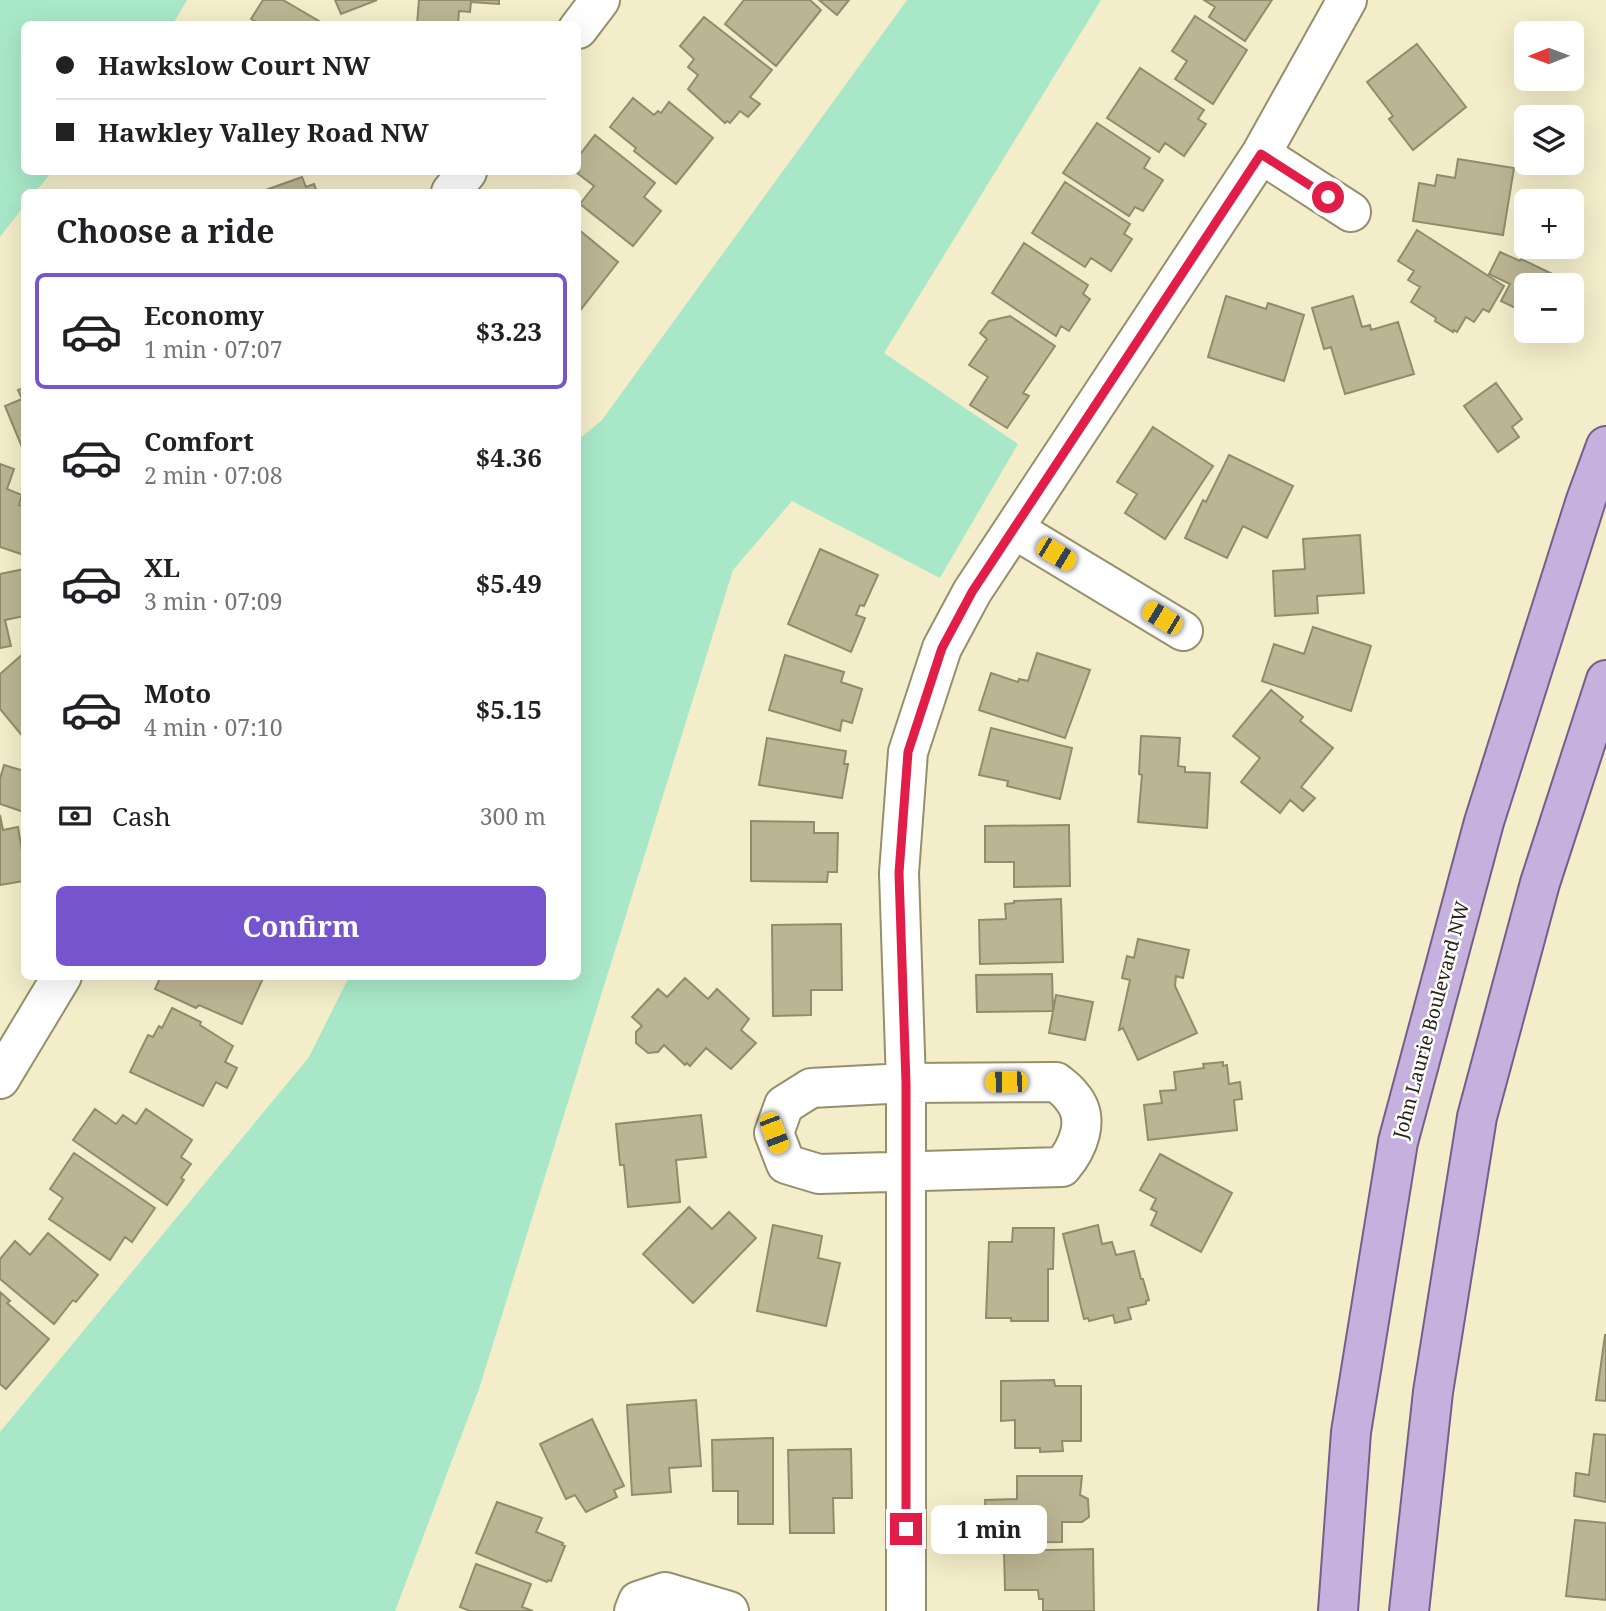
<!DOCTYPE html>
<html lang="en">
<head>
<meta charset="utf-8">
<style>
	:root { --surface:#fff; --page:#f6f6f6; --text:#202124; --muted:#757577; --line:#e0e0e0; --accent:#7554cd }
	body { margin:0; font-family:"Noto Serif",serif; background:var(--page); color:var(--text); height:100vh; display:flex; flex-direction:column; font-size:26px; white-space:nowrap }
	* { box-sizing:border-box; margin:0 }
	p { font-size:23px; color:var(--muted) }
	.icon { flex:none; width:38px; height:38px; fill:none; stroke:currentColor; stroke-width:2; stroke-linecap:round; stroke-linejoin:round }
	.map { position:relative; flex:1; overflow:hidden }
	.side { position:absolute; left:21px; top:189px; width:560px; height:791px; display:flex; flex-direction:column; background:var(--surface); border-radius:10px; box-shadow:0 7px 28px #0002 }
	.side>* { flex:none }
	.hud { position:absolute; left:21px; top:21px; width:560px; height:154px; border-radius:10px; box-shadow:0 7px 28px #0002; display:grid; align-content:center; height:154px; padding:0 35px; background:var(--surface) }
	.needle { width:46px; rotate:269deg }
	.controls { position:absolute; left:1514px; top:21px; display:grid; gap:14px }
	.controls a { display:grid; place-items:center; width:70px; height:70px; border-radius:10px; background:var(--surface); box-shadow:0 7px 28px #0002; font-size:35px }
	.end { position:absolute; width:32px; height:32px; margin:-16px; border:9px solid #e11d48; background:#fff; box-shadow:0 0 0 4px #fff }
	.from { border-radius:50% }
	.bubble { position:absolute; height:49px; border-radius:10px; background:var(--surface); box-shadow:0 7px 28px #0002; font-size:23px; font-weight:700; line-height:49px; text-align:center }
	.car { position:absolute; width:21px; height:42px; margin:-21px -10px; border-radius:9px; box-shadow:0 0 5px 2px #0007; background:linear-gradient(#f5c518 24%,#345 0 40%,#f5c518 0 76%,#345 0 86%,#f5c518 0) }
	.hud b { display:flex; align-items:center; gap:24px; height:66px; font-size:26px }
	.hud b+b { border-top:2px solid var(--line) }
	.hud i { width:18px; height:18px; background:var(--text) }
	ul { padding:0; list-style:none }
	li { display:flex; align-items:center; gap:21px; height:116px; margin:0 14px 10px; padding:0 21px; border:4px solid transparent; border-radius:10px }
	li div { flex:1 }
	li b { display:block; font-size:26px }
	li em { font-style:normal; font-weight:700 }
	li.selected { border-color:var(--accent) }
	li>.icon { width:63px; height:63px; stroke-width:1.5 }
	h2 { padding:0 35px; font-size:32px; line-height:84px }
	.pay { display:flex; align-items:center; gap:18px; height:77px; padding:0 35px; font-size:26px }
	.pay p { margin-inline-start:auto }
	.cta { display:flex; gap:14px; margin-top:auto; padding:14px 35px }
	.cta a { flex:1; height:80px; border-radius:10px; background:var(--accent); color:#fff; font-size:28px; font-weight:700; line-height:80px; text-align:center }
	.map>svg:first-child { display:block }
</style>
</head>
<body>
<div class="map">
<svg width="1606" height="1611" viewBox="0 0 1606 1611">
	<rect width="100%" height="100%" fill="#f3edc9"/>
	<path fill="#a8e8c8" d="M0,0H187L173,24H24V172H52L35,192H24V206L0,237Z
		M907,0H1101L884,353L1018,444L940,578L792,501L733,570L479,1389L395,1611H0V1432L309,1057L349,977L578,976V440L602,420Z"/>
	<path fill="#bbb593" stroke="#918c6b" stroke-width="2" d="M263,0H283L324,24H257L258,23L251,19Z
		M335,0H377L341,14Z
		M419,0H499V4L471,2L470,12L459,11L458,24H417Z
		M744,0H810L821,10L776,66L725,24Z
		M819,0H849L837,15Z
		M1204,0H1272L1245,41L1209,17L1215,7Z
		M1195,16L1247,50L1213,104L1175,79L1187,61L1172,51Z
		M704,17L772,70L750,97L760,104L748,117L740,111L730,123L727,121L725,123L688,89L698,75L688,67L694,59L680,46Z
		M1417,44L1466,107L1413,150L1389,119L1393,116L1367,82Z
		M1140,68L1204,110L1198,119L1206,124L1184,156L1165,143L1159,152L1107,118Z
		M633,98L654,115L658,111L661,113L669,102L713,138L676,184L634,151L636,148L610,127Z
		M1097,123L1150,158L1144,168L1163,180L1143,211L1135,207L1129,216L1063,173Z
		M595,135L655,183L644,197L661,211L633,246L580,204L594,186L577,173L579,171L578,157Z
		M1458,159L1514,168L1503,235L1413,221L1419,183L1435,186L1437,175L1455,178Z
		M302,177L306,187L314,184L317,192H260Z
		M1065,182L1130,224L1124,234L1132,239L1111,271L1091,258L1085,267L1032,233Z
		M578,229L618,262L578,313Z
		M1417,230L1504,286L1489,312L1483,309L1474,322L1466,317L1457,332L1454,330L1453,332L1435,321L1436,318L1411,302L1420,287L1408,280L1414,271L1398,261Z
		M1024,243L1088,285L1083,294L1090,299L1069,331L1061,326L1056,336L992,293Z
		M1500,252L1520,261L1521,259L1569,282L1567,285H1526V313L1501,301L1510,284L1489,274Z
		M1226,296L1266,309L1268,303L1304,315L1284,381L1208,357Z
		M1353,296L1362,327L1370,325L1371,330L1398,322L1414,374L1345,394L1331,347L1324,349L1312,308Z
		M1010,316L1055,346L1023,393L1029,396L1007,428L970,405L988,377L969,365L987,339L980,333L989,321Z
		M1496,383L1522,419L1512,427L1519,437L1498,452L1464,406Z
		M24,388V452L5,406L22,399L18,390Z
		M1153,427L1213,466L1165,539L1125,513L1137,494L1117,482Z
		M1229,455L1293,486L1267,538L1243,526L1227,558L1185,538L1203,500L1206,502Z
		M0,464L14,469L7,489L22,495L19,505L24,507V555L0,547Z
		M1360,535L1364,593L1317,596L1318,613L1275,616L1273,571L1305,569L1303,539Z
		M820,549L878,575L864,606L860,605L856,615L865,618L851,652L788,624Z
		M24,569V616L5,620L11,646L0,648V574Z
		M1313,627L1371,646L1351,711L1262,681L1274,644L1304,654Z
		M24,653V738L0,709V674Z
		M1037,653L1090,670L1065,738L979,710L991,673L1018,682L1019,679L1028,681Z
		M785,655L844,672L841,682L862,689L852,723L842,720L840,731L769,710Z
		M1271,690L1303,717L1300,721L1333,748L1301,787L1315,798L1303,811L1290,800L1280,813L1241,782L1260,758L1233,736Z
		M991,728L1072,748L1060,799L1007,786L1008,781L979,775Z
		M1141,736L1180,738L1178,766L1185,767V772L1210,773L1207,828L1138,822L1142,775L1139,774Z
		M767,738L846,751L844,764H848L842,798L759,785Z
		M4,765L24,771V812L0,804V779Z
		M0,815L3,830L18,827L24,863V881L0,885Z
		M751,821L814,822V833H838L837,872H828L827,882L751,881Z
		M1069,825L1070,886L1014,887V862H985V826Z
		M1061,899L1063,962L980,964L979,920L1006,919L1005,904L1014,903V901Z
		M841,924L842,990H811V1015L773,1016L772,925Z
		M1138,939L1189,950L1183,978L1176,976L1175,986L1197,1033L1138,1060L1123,1028L1119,1030L1130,980L1122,978L1127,956L1134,958Z
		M1052,974L1053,1011L977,1012L976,975Z
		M161,976H264L242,1024L199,1005L196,1008L155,989Z
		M685,978L708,999L717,989L749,1019L741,1030L756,1043L731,1069L706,1048L690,1066L687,1063L685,1065L664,1045L658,1052L648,1053L636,1043V1032L642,1026L632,1017L658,989L667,997Z
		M1056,995L1093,1002L1085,1040L1049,1033Z
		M172,1008L201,1022L200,1025L233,1046L225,1062L237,1068L227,1088L216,1082L203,1106L130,1072L148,1035L153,1037L159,1026L162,1028Z
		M1223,1062V1066L1227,1065L1229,1084L1240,1082L1242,1099L1234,1100L1237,1130L1148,1140L1144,1105L1162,1103L1160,1091L1176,1090L1174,1072L1204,1068L1203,1064Z
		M95,1109L116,1124L123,1115L136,1124L146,1109L192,1140L181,1157L191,1164L181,1178L184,1180L167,1205L73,1140Z
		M701,1115L706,1157L676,1160L680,1202L628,1207L624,1165H620L616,1124Z
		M74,1153L155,1208L132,1242L125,1237L110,1260L49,1219L63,1198L50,1189Z
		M1160,1154L1232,1193L1201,1252L1151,1225L1157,1212L1151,1209L1156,1199L1140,1190Z
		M689,1207L712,1229L729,1212L756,1238L693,1303L643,1254Z
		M773,1225L822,1236L818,1258L840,1263L826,1326L757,1311Z
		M1098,1225L1102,1244L1112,1242L1116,1255L1134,1251L1141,1279H1143L1149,1300L1146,1301V1304L1128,1308L1131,1319L1115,1323L1113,1315L1089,1321L1088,1318L1084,1319L1063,1234Z
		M1013,1228H1054L1053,1269H1048V1321H1011V1318H986L989,1242H1012Z
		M48,1233L98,1275L76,1302L73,1300L54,1324L0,1279V1259L15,1241L30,1255Z
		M0,1292L10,1301L7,1303L49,1339L6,1389L0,1384Z
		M1605,1335H1606V1401L1596,1400Z
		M1054,1380L1055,1386H1081V1441H1062L1063,1451L1040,1452V1448H1015V1420L1001,1421V1381Z
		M696,1400L701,1466L669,1468L671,1492L632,1495L627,1405Z
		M592,1419L624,1486L614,1490L617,1497L586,1512L575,1495L566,1499L540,1444Z
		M1594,1434L1606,1435V1502L1574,1496L1576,1473L1589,1475Z
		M773,1438V1524H738V1491H713L712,1440Z
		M851,1449L852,1498H833L834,1533H790L788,1450Z
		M1017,1476H1082L1080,1495L1088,1499L1089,1517L1082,1522H1062V1542L987,1543L985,1500L1017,1499Z
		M497,1502L542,1518L536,1532L563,1543L562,1545L565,1546L551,1581L548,1580L547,1582L476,1553Z
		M1575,1520L1606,1523V1600L1566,1596Z
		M1093,1549L1094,1611H1043V1599H1039L1038,1590H1005L1004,1551Z
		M476,1564L531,1584L522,1607L533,1611H470L460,1607Z"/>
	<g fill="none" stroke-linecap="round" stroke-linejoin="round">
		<defs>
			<path id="minor" d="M578,29L600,0
				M1261,154L1351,212
				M451,192L467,172
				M1014,529L1183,631
				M0,1079L62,976
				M1056,1082C1061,1086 1068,1091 1072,1097C1091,1119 1078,1148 1062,1167L819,1174L786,1164L774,1133L784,1105L811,1088L906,1083Z
				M634,1611L638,1601L665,1592L729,1611
				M906,1611V1083L899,873L908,752L942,648L972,592L1261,154L1347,0"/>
			<path id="major" d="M1338,1611L1351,1432L1398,1142L1484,822L1586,500L1606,446
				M1409,1611L1433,1392L1477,1117L1540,883L1606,680"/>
		</defs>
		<use href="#minor" stroke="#958f6e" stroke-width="42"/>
		<use href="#major" stroke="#755e8a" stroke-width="42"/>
		<use href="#minor" stroke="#fff" stroke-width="38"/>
		<use href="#major" stroke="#c6b1de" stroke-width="38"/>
	</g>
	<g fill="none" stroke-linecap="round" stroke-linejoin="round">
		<path stroke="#e11d48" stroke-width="9" d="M906,1529V1083L899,873L908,752L942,648L972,592L1261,154L1328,197"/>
	</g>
	<g text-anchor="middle" stroke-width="5" stroke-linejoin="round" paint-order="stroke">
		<g font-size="19" fill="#252316" stroke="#fff">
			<text transform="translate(1431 1020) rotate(-75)" y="7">John Laurie Boulevard NW</text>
		</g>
	</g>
</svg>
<div class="controls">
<a><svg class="needle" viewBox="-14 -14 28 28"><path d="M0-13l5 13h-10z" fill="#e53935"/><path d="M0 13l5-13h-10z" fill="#757577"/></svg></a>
<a><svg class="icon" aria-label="layers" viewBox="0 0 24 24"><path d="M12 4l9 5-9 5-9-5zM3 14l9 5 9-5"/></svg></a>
<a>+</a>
<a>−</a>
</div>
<i class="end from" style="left:1328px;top:197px"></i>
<i class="end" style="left:906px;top:1529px"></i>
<div class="bubble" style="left:931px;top:1505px;width:116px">1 min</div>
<i class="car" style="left:1056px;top:554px;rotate:121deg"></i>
<i class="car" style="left:1162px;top:618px;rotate:301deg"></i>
<i class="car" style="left:1006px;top:1082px;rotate:269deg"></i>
<i class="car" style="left:774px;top:1133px;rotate:159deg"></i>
<div class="hud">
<b><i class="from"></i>Hawkslow Court NW</b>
<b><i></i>Hawkley Valley Road NW</b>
</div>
<section class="side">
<h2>Choose a ride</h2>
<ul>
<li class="selected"><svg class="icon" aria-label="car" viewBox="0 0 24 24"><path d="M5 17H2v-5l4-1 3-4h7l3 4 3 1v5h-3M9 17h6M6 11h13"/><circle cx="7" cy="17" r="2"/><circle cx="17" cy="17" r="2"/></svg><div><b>Economy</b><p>1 min · 07:07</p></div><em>$3.23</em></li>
<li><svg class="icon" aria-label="car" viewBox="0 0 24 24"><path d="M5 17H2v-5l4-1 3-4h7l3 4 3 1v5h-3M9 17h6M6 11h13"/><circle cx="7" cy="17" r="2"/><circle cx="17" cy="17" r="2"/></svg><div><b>Comfort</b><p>2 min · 07:08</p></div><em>$4.36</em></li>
<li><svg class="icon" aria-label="car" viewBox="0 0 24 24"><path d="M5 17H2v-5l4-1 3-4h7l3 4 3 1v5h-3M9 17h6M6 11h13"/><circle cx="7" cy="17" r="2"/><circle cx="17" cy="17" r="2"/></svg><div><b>XL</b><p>3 min · 07:09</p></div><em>$5.49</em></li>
<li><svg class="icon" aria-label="car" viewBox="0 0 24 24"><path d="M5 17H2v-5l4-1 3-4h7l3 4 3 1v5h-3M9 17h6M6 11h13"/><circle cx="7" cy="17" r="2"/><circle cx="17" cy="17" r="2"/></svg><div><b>Moto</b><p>4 min · 07:10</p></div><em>$5.15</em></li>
</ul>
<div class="pay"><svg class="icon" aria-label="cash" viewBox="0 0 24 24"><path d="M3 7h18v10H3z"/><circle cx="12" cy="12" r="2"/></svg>Cash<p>300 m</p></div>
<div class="cta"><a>Confirm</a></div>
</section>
</div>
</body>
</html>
